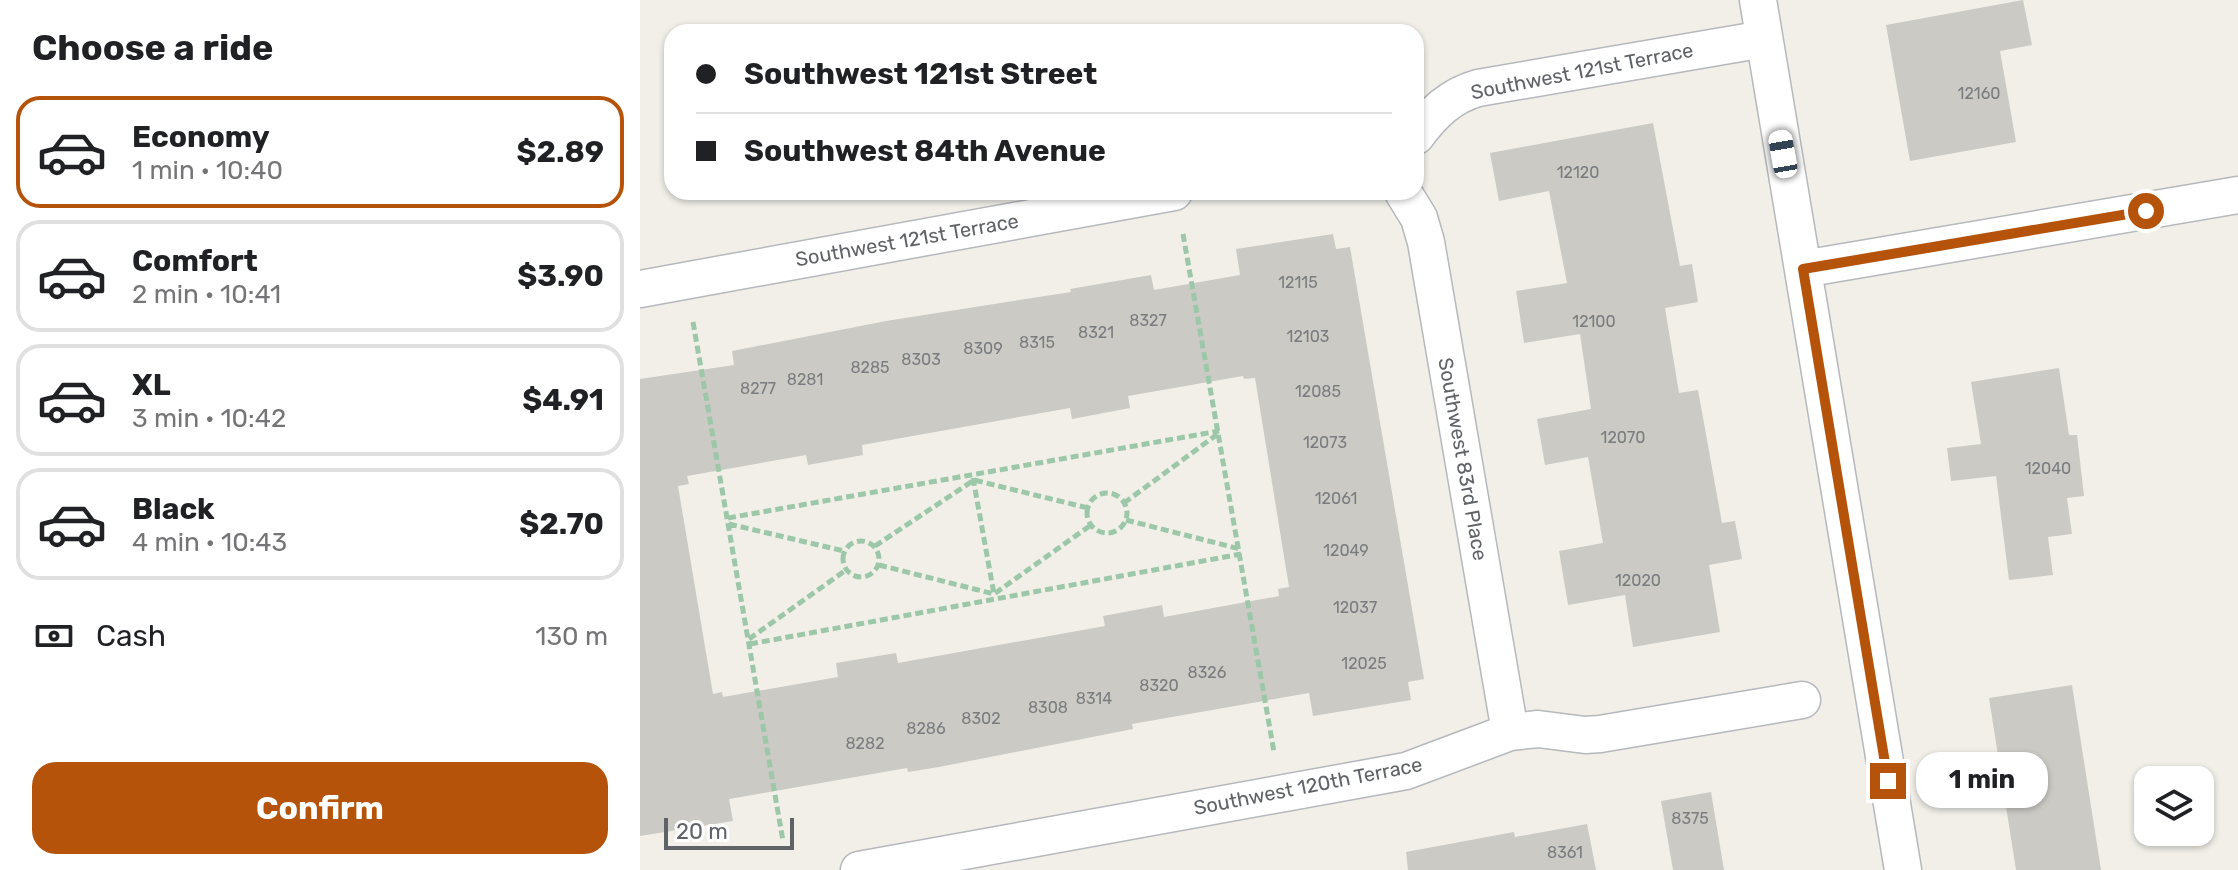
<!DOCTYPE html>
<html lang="en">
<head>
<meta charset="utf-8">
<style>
	:root { --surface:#fff; --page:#f2f2f2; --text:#202124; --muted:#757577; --line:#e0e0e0; --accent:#b45309 }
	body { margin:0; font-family:Rubik,sans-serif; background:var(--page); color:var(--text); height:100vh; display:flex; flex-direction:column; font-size:30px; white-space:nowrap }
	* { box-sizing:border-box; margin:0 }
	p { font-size:26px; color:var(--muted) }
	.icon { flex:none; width:44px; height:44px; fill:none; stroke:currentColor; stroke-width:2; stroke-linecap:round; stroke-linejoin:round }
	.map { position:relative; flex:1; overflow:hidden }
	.side { display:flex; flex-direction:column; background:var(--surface); width:640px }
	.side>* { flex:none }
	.top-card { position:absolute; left:24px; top:24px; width:760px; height:176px; border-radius:24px; box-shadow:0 2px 6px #0004; display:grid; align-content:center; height:176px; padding:0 32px; background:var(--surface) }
	.fabs { position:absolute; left:1494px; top:766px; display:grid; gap:16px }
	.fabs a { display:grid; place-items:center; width:80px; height:80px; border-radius:16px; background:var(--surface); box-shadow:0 2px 6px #0004; font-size:40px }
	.scale { position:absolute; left:24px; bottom:20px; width:130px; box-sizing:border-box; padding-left:8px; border:4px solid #5f6368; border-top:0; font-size:22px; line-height:28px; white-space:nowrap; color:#5f6368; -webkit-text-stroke:6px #fff; paint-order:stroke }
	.end { position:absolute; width:36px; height:36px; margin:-18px; border:10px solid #b45309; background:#fff; box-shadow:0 0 0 4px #fff }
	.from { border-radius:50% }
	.bubble { position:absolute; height:56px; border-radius:24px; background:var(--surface); box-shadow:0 2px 6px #0004; font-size:26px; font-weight:700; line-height:56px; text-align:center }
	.car { position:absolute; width:24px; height:48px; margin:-24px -12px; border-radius:10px; box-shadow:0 0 6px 2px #0007; background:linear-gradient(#fff 24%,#345 0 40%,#fff 0 76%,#345 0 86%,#fff 0) }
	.top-card b { display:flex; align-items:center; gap:28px; height:76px; font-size:30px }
	.top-card b+b { border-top:2px solid var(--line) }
	.top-card i { width:20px; height:20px; background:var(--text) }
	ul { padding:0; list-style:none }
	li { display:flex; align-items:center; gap:24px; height:112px; margin:0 16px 12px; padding:0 16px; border:4px solid var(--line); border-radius:24px }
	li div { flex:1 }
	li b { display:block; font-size:30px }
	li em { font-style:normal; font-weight:700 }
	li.selected { border-color:var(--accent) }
	li>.icon { width:72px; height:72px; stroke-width:1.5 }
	h2 { padding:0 32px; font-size:36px; line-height:96px }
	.pay { display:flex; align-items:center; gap:20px; height:88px; padding:0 32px; font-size:30px }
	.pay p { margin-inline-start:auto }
	.primary-button { display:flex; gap:16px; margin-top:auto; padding:16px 32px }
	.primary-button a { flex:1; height:92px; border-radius:24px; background:var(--accent); color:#fff; font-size:32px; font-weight:700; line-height:92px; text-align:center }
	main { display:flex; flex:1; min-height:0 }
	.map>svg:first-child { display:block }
</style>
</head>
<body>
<main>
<section class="side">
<h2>Choose a ride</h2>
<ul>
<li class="selected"><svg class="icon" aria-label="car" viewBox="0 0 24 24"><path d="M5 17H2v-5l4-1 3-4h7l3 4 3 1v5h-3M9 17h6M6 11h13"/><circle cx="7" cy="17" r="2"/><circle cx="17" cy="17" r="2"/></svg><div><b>Economy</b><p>1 min · 10:40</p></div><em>$2.89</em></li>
<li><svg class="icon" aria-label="car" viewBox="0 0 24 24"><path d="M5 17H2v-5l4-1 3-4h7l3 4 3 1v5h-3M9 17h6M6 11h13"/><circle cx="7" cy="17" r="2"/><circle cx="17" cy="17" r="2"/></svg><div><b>Comfort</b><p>2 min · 10:41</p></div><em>$3.90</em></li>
<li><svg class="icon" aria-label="car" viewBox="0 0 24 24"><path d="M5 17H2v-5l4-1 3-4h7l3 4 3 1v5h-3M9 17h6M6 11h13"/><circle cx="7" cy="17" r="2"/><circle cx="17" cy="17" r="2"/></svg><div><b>XL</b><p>3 min · 10:42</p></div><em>$4.91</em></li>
<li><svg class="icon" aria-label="car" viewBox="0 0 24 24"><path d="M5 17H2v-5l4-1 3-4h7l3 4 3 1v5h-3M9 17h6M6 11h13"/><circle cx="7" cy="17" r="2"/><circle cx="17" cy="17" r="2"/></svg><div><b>Black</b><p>4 min · 10:43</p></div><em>$2.70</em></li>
</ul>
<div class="pay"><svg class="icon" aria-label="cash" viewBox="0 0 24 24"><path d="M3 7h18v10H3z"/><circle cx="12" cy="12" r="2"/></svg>Cash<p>130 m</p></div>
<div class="primary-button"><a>Confirm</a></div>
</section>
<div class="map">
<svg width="1598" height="870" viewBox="0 0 1598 870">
	<rect width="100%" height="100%" fill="#f1efe8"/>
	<path fill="#cccac5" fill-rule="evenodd" d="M1383,0L1392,45L1360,51L1376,142L1270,161L1246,25Z
		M1013,123L1040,266L1052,264L1058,302L1025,308L1039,393L1058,390L1082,523L1095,521L1102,559L1069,565L1080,632L993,647L985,595L928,605L919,551L963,543L948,457L905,465L897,419L951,409L940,334L884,343L876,291L927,283L909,191L859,201L850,153Z
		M693,234L696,249L710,247L784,679L768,682L771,700L673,716L669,693L492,724L493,729L299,767L268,772L267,768L89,799L93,821L0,836V379L94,365L92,351L246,321L431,292L430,289L511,275L514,290L600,275L596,249ZM603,376L604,379L615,378L649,587L638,589L639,596L524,617L522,605L463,616L465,626L258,663L256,653L196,663L198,677L83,697L82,692L73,694L38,486L49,484L47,476L166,455L168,465L223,455L222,445L430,408L432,419L490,408L488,396Z
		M1419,368L1429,435H1437L1444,496L1427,498L1432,534L1408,537L1413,575L1369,580L1356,476L1311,481L1307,448L1341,444L1331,382Z
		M1432,685L1461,870H1376L1349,698Z
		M1071,792L1084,870H1033L1021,801Z
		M947,824L956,870H768L766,852L874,832L875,837Z"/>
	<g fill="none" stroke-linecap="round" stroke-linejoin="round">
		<defs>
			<path id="minor" d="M1118,0L1263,870
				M776,136C793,113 810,96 838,88L1124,39
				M763,192L779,218L786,242L870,732
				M1163,269L1598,195
				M0,289L534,192
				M219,870L766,771L870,732L898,729L945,735L960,734L1162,700"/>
		</defs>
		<use href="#minor" stroke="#b5b8bc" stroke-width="39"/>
		<path stroke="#9cc7a9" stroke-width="5" stroke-dasharray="8 4" stroke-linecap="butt" d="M543,234L634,752
			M53,322L143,841
			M333,478L354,594
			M447 513a20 20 0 1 1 40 0a20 20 0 1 1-40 0Z
			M484,503L579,433
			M88,518L579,431
			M486,520L600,549
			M89,524L204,551
			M203 559a18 18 0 1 1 36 0a18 18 0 1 1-36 0Z
			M235,546L334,480L448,508
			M239,565L354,594L451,525
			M109,639L206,570
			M110,644L601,554"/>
		<use href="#minor" stroke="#fff" stroke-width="36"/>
	</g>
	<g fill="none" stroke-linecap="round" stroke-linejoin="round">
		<path stroke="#b45309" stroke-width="10" d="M1248,781L1163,269L1506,211"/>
	</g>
	<g text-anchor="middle" stroke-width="8" stroke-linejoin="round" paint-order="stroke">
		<g font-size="16" fill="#7a7d7f">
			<text x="1339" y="99">12160</text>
			<text x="938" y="178">12120</text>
			<text x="658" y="288">12115</text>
			<text x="508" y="326">8327</text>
			<text x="954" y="327">12100</text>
			<text x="456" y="338">8321</text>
			<text x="668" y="342">12103</text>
			<text x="397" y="348">8315</text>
			<text x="343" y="354">8309</text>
			<text x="281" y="365">8303</text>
			<text x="230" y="373">8285</text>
			<text x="165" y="385">8281</text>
			<text x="118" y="394">8277</text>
			<text x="678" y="397">12085</text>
			<text x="983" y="443">12070</text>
			<text x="685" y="448">12073</text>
			<text x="1408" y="474">12040</text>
			<text x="696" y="504">12061</text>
			<text x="706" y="556">12049</text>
			<text x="998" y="586">12020</text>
			<text x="715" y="613">12037</text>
			<text x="724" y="669">12025</text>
			<text x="567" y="678">8326</text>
			<text x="519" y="691">8320</text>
			<text x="454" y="704">8314</text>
			<text x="408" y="713">8308</text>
			<text x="341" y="724">8302</text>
			<text x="286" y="734">8286</text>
			<text x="225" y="749">8282</text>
			<text x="1050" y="824">8375</text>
			<text x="925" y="858">8361</text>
		</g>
		<g font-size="20" fill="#5f6368" stroke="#fff">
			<text transform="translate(942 71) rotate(-11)" y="7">Southwest 121st Terrace</text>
			<text transform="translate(267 240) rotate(-10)" y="7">Southwest 121st Terrace</text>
			<text transform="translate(823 459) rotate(80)" y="7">Southwest 83rd Place</text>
			<text transform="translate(668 786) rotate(-11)" y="7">Southwest 120th Terrace</text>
		</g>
	</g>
</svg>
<div class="fabs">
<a><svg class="icon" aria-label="layers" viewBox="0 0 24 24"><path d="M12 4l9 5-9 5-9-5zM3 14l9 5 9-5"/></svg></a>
</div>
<div class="scale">20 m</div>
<i class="end from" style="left:1506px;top:211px"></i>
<i class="end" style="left:1248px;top:781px"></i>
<div class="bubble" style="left:1276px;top:752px;width:132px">1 min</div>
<i class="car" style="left:1143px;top:154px;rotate:350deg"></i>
<div class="top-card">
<b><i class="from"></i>Southwest 121st Street</b>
<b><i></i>Southwest 84th Avenue</b>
</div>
</div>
</main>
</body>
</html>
